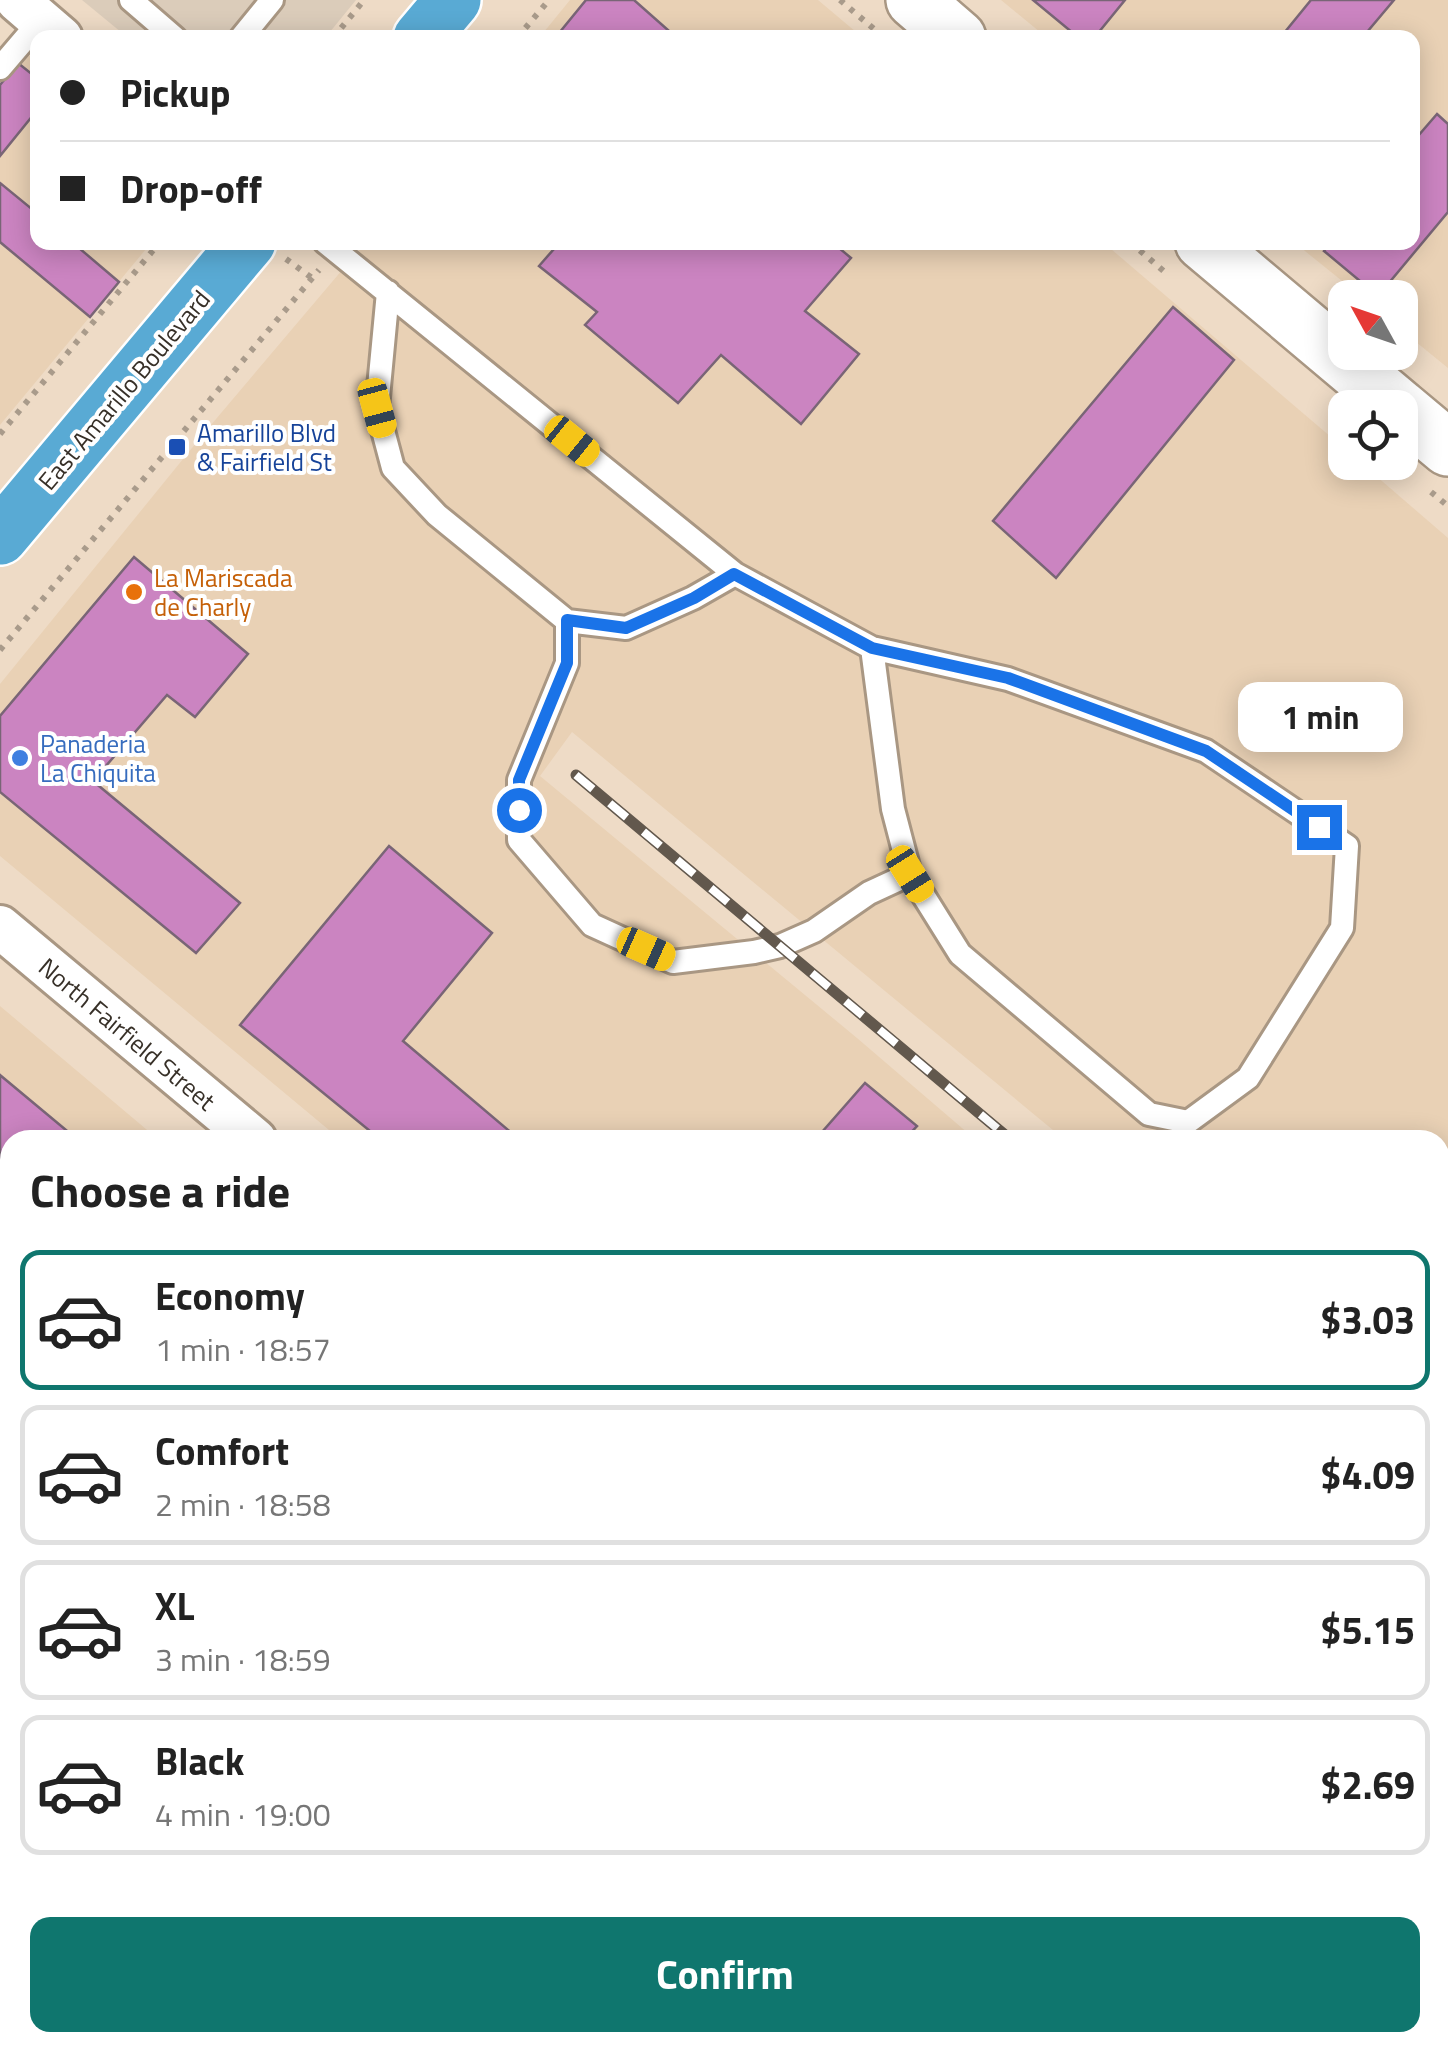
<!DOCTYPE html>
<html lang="en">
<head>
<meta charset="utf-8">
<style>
	:root { --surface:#fff; --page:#f2f2f2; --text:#222; --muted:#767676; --line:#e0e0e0; --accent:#0f766e }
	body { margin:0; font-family:"Titillium Web",sans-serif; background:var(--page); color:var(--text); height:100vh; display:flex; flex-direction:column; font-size:38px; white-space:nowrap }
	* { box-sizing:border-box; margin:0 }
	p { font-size:32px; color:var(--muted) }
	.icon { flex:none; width:55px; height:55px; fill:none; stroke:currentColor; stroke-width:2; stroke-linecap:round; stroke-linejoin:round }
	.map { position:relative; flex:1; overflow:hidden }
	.sheet { position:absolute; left:0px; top:1130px; width:1450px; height:922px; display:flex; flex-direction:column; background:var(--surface); border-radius:30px 30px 0 0; box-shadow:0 5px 25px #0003 }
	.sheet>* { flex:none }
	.hud { position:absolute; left:30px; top:30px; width:1390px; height:220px; border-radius:20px; box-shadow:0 5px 25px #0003; display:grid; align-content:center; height:220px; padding:0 30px; background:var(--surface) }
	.needle { width:65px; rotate:310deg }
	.tools { position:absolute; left:1328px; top:280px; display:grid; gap:20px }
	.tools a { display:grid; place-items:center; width:90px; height:90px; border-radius:20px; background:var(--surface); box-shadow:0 5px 25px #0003; font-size:50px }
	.end { position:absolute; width:45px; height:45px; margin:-22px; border:12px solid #1a73e8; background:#fff; box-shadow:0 0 0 5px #fff }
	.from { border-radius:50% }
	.bubble { position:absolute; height:70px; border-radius:20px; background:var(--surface); box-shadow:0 5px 25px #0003; font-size:32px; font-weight:700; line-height:70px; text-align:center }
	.car { position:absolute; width:30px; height:60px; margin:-30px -15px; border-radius:12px; box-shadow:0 0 8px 2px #0007; background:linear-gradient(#f5c518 24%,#345 0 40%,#f5c518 0 76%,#345 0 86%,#f5c518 0) }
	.hud b { display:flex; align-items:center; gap:35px; height:95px; font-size:38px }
	.hud b+b { border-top:2px solid var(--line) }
	.hud i { width:25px; height:25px; background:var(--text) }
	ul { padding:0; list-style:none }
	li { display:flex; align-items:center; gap:30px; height:140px; margin:0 20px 15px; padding:0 10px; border:5px solid var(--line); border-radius:20px }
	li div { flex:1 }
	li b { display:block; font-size:38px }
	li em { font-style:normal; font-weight:700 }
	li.current { border-color:var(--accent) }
	li>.icon { width:90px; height:90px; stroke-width:1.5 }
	h2 { padding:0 30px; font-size:45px; line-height:120px }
	.cta { display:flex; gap:20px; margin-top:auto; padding:20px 30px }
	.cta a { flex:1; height:115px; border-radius:20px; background:var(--accent); color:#fff; font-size:40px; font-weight:700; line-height:115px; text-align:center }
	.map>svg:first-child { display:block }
</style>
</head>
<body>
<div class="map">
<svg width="1448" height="2052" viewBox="0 0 1448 2052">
	<rect width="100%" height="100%" fill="#eedbc6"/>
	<path fill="#e9d1b5" d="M570,0H818L862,37L539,38Z
		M1001,0H1448V368L1400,329V298L1362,297L1295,243L1412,242V38L1046,37Z
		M25,52L37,62L38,242L151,243L0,425V85Z
		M365,243H1104L1345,449V462L1361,463L1448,538V1458L1440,1451V1140H1065L572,732L540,776L857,1038L976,1140H341L0,856V684L205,432Z
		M0,1006L159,1140H10V1529L0,1520Z
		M1440,1532L1448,1539V1777L1440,1787Z
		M0,1607L10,1616V2042H521L533,2052H0Z
		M1236,2042L1248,2052H639L627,2043Z"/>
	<path fill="#dbccba" d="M82,0H356L325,38L127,37Z"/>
	<path fill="#cb84c1" stroke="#796576" stroke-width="2.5" d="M586,0H634L677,38H555Z
		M1033,0H1125L1094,38H1079Z
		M1311,0H1394L1362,38H1280Z
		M18,63L38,79V109L0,156V85Z
		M1437,114L1448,124V212L1378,296L1324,251L1331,242H1412V143Z
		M0,183L38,214V242H72L119,282L90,317L0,242Z
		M544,242H832L851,258L805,311L859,354L801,424L721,355L678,403L585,325L597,312L539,266L553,250Z
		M1173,307L1234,360L1056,578L993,521Z
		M134,557L248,654L195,717L167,695L93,781L240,903L196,953L0,792V716Z
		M389,846L492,933L403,1041L520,1140H381L240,1025Z
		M0,1075L78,1140H10V1235L0,1247Z
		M865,1083L917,1126L904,1140H815Z"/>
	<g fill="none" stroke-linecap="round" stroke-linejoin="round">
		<defs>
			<path id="lane" d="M131,0L175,38
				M241,38L272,0
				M0,68L41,20
				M325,242L735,574L872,648L1008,679L1206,751L1347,846L1342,928L1248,1078L1188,1122L1149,1114L960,954L910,874L893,809L872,648
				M388,292L377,408L393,468L437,515L567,621L626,628L693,598L735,574
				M567,621V663L519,780V840L592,925L673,962L754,952L780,946L814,931L869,893L910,874
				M0,1961L10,1968
				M113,2042L126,2052
				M1309,2052L1313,2042"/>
			<path id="street" d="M17,0L61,38
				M0,927L255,1140
				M1440,1880L1448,1870
				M1335,2042L1346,2052"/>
			<path id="secondary" d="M914,0L958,38
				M1203,242L1400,408
				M1400,408L1448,448"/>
			<path id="highway" d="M421,38L453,0
				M0,537L248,242"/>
		</defs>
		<use href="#lane" stroke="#a99783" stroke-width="28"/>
		<use href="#street" stroke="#a99783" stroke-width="48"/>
		<use href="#secondary" stroke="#a99783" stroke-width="60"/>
		<use href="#highway" stroke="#fff" stroke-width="60"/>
		<path stroke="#a99b8b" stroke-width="6" stroke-dasharray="5 8" stroke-linecap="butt" d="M840,0L881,35
			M333,38L364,0
			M517,38L549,0
			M1130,242L1167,274
			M286,259L312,278
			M0,434L160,242
			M1431,492L1448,506
			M0,650L319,270"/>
		<use href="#lane" stroke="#fff" stroke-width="22"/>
		<use href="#street" stroke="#fff" stroke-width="42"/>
		<use href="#secondary" stroke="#fff" stroke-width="55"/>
		<use href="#highway" stroke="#59aad4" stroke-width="55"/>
		<defs>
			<path id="rail" d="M576,775L1011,1140
				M1440,1501L1448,1508
				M0,1540L10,1549
				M0,1571L10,1579
				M562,2042L574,2052
				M613,2042L625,2052"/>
		</defs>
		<use href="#rail" stroke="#62584d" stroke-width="11"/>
		<use href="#rail" stroke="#fff" stroke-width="8" stroke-dasharray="22" stroke-linecap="butt"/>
	</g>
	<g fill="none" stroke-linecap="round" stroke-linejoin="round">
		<path stroke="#1a73e8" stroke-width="12" d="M519,810V780L567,663V620L626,628L694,598L734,574L872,648L1008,678L1206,751L1319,827"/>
	</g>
	<rect fill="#1a4fb4" stroke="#fff" stroke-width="4" x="167" y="437" width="20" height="20" rx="5"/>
	<circle fill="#e8710a" stroke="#fff" stroke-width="4" cx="134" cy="592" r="10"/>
	<circle fill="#3f7fe0" stroke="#fff" stroke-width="4" cx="20" cy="758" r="10"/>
	<g text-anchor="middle" stroke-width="8" stroke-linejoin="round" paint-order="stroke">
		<g font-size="25" fill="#373028" stroke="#fff">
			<text transform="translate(124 390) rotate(-50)" y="9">East Amarillo Boulevard</text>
			<text transform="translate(127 1034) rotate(40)" y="9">North Fairfield Street</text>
		</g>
		<g font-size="25" fill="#164399" stroke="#fff" text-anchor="start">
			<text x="197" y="442">Amarillo Blvd<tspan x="197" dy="29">&amp; Fairfield St</tspan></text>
		</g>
		<g font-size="25" fill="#c56008" stroke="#fff" text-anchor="start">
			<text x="154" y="587">La Mariscada<tspan x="154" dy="29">de Charly</tspan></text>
		</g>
		<g font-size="25" fill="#366cbe" stroke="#fff" text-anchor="start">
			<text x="40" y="753">Panaderia<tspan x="40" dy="29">La Chiquita</tspan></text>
		</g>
	</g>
</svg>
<div class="tools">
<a><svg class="needle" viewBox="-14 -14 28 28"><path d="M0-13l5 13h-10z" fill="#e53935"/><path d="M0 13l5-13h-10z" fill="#767676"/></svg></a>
<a><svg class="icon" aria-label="locate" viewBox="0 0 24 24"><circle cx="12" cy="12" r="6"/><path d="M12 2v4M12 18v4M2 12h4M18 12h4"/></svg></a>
</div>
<i class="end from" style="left:519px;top:810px"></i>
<i class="end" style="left:1319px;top:827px"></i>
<div class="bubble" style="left:1238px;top:682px;width:165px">1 min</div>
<i class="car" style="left:377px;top:408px;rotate:165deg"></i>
<i class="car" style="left:572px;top:441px;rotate:129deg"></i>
<i class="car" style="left:910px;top:874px;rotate:148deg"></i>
<i class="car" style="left:646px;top:949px;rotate:114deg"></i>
<div class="hud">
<b><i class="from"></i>Pickup</b>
<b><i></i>Drop-off</b>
</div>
<section class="sheet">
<h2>Choose a ride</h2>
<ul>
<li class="current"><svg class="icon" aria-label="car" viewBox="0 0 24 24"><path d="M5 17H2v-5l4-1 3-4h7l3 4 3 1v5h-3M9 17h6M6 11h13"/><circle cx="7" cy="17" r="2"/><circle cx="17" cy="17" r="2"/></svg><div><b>Economy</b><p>1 min · 18:57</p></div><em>$3.03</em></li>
<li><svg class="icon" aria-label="car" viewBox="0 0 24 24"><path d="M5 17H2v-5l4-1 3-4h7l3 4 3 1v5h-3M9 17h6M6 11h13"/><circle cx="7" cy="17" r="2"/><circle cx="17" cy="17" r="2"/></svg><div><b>Comfort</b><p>2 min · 18:58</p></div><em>$4.09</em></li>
<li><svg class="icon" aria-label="car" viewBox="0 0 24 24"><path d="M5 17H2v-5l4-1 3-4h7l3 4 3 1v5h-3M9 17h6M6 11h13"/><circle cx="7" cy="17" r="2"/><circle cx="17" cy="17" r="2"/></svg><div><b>XL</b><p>3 min · 18:59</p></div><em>$5.15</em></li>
<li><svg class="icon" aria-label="car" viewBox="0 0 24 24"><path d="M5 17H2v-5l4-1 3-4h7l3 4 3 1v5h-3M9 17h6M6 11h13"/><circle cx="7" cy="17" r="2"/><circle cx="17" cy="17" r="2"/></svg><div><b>Black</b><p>4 min · 19:00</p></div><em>$2.69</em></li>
</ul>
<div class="cta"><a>Confirm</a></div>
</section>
</div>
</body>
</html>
